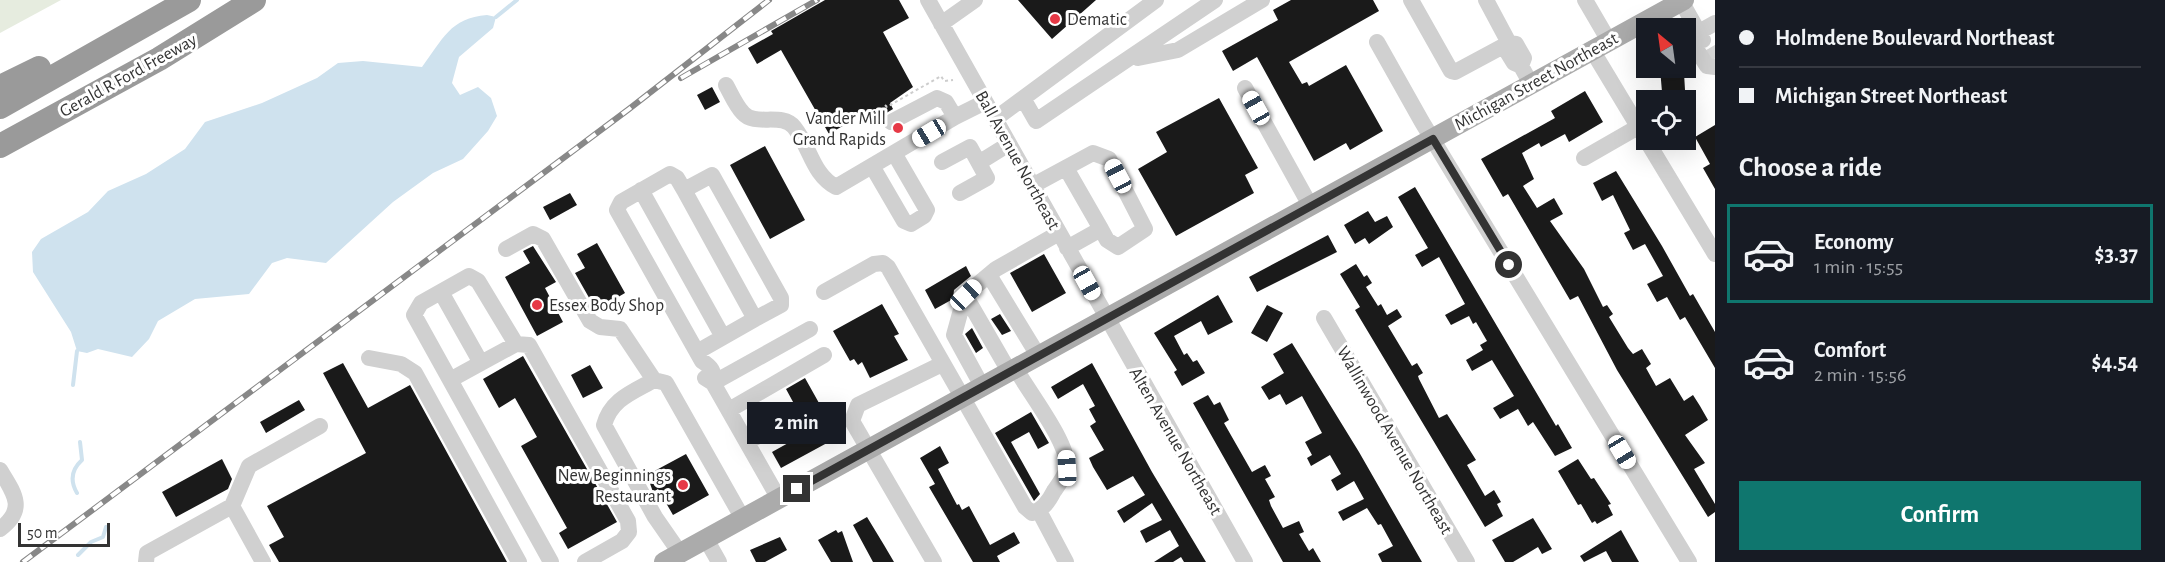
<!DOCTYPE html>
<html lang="en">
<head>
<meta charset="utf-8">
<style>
	:root { --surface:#171b24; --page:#20242c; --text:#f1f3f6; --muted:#9ea1a6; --line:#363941; --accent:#0f766e }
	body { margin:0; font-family:"Alegreya Sans",sans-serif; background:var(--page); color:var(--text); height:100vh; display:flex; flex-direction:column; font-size:22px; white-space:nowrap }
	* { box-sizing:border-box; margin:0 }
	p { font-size:20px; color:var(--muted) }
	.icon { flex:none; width:33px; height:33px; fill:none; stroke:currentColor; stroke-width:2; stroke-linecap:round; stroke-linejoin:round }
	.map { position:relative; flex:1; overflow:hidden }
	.details { display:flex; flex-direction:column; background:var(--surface); width:450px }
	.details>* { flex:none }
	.top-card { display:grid; align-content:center; height:132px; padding:0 24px; background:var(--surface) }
	.needle { width:39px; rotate:331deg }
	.tools { position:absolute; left:1636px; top:18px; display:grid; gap:12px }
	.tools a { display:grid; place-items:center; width:60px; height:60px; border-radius:0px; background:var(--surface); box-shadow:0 6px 24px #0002; font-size:30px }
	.scale { position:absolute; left:18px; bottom:15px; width:92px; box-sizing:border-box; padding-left:6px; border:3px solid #333; border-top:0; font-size:16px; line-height:21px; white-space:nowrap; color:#333; -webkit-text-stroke:4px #fff; paint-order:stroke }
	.end { position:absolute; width:27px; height:27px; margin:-14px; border:8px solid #333; background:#fff; box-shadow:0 0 0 3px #fff }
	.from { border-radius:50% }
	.bubble { position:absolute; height:42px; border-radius:0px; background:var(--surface); box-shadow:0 6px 24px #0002; font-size:20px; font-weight:700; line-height:42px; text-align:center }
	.car { position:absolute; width:18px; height:36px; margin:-18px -9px; border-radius:8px; box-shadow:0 0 4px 2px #0007; background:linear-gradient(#fff 24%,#345 0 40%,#fff 0 76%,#345 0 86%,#fff 0) }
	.top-card b { display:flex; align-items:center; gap:21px; height:57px; font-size:22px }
	.top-card b+b { border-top:2px solid var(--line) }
	.top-card i { width:15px; height:15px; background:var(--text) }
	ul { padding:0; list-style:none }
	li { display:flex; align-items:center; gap:18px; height:99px; margin:0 12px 9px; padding:0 12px; border:3px solid transparent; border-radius:0px }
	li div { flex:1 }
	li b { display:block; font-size:22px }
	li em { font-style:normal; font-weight:700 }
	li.selected { border-color:var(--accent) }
	li>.icon { width:54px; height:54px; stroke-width:1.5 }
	h2 { padding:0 24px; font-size:27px; line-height:72px }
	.cta { display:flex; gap:12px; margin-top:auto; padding:12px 24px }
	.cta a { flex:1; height:69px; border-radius:0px; background:var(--accent); color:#fff; font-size:24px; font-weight:700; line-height:69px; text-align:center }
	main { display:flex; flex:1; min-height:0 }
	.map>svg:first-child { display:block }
</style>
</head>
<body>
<main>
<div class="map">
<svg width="1715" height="562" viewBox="0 0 1715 562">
	<rect width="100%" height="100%" fill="#fff"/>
	<path fill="#e6ecdf" d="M0,0H61L0,33Z"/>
	<path fill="#cfe2ee" d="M487,15L496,17L493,28L459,57L452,83L460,95L478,87L491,98L497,116L488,131L463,159L433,173L393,202L326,263L287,258L272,263L249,294L195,299L158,321L149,339L132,357L98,349L87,353L77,351L71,332L33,272L32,252L41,239L88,212L108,191L146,174L185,149L205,122L262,103L317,78L338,63L363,61L422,67C443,39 450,18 487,15Z"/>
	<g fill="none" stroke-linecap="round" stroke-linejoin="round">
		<path stroke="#cfe2ee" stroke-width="4" d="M496,17L517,0
			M73,385L77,351
			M77,493C70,481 71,470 82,460L80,442
			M78,555L91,542L103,537L106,527"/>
	</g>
	<path fill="#1a1a1a" d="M825,0H899L909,18L883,32L913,87L890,103L893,109L883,115L879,109L860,121L858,117L829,134L781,50L757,64L748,48L773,34L771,31Z
		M1018,0H1096L1052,39Z
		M1291,0H1373L1379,11L1289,62L1302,84L1307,82L1309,86L1346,65L1383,131L1350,150L1346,143L1314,161L1257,57L1233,71L1222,51L1278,20L1273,10Z
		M1660,68H1678V74L1684,73L1685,90L1662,92Z
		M712,87L720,102L705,110L697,95Z
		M1585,91L1603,122L1569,142L1565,134L1541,147L1539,143L1522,153L1534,179L1523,186L1537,208L1554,198L1563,214L1550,221L1584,269L1603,307L1607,305L1613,314L1609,317L1628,348L1633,354L1642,349L1651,364L1646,368L1656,386L1670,378L1684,401L1693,395L1700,406L1708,420L1685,435L1705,463L1694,469L1715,504V512L1708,517L1617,370L1578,296L1570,300L1508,194L1503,197L1481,159L1555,118L1551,111Z
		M1219,98L1258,168L1245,175L1254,193L1176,236L1138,169L1167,152L1156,132Z
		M1715,125V189L1703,168L1710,164L1695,137Z
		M765,146L805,220L770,239L730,165Z
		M1616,171L1662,246L1690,296L1693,294L1715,332V368L1685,317L1680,320L1667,297L1657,302L1647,284L1663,276L1645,244L1633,250L1624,233L1630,230L1613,195L1602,201L1593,183Z
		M1415,187L1556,426L1558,424L1572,448L1555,456L1533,422L1528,426L1518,409L1500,419L1493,408L1514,396L1492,360L1472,371L1466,360L1483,350L1480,345L1487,341L1476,322L1473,324L1469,316L1451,325L1445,315L1465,304L1439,257L1422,267L1415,255L1428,248L1398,197Z
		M570,193L577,205L550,220L543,207Z
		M1368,211L1375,222L1387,216L1393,227L1369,244L1365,238L1355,244L1344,225Z
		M1328,235L1337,252L1257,292L1249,277Z
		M597,243L625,293L596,310L575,273L585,268L577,254Z
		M533,246L556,282L545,288L563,322L537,336L505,277L530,263L523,251Z
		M1044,254L1066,293L1032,312L1010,273Z
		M1356,264L1364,277L1367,275L1372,283L1366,287L1378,306L1381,304L1387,315L1397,309L1402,317L1388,326L1412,366L1417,363L1423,373L1418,376L1419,379L1439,418L1447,414L1476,460L1467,465L1485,496L1494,490L1501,502L1497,504L1503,516L1485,527L1355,310L1360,307L1340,274Z
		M966,266L971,276L954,290L953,299L935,309L925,290Z
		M1218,295L1233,322L1208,335L1201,321L1174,336L1184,355L1187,353L1193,362L1197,360L1205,373L1182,386L1174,372L1177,370L1154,333Z
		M882,304L899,334L894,336L908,360L870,378L862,362L858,365L854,359L850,361L833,331Z
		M1267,305L1283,313L1267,342L1251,333Z
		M1000,314L1011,331L1002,335L991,319Z
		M972,328L983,348L976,353L965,334Z
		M1292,343L1359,452L1422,562H1382L1378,554L1393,546L1381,524L1378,525L1367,508L1343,521L1338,512L1364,499L1354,481L1337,491L1331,480L1341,474L1330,455L1311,466L1307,458L1312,455L1305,442L1322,433L1302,396L1286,405L1280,394L1269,400L1261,387L1284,373L1273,354Z
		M523,356L617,522L568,549L559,533L567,528L521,446L537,437L515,398L499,408L483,379Z
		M343,363L368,408L410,385L507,562H279L269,545L284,537L267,506L366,453L323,373Z
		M1092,363L1152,472L1206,562H1184L1181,557L1173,562H1154L1179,546L1170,530L1146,543L1140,531L1162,520L1152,503L1124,523L1117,511L1145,495L1133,476L1107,490L1093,467L1089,458L1104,450L1090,426L1096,422L1089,409L1095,406L1083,384L1058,399L1051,387Z
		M590,365L603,388L583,398L571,375Z
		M805,378L838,437L781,468L772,452L799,437L795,430L805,424L786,389Z
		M1208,395L1214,405L1220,402L1229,420L1224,423L1252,472L1265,465L1271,476L1265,479L1275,497L1269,500L1271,506L1283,528L1299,521L1304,532L1299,534L1309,551L1313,548L1321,562H1283L1193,403Z
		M299,400L305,410L266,433L260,422Z
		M1031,412L1049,443L1038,449L1029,432L1011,442L1040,494L1034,501L995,433Z
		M940,446L949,463L938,469L957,505L959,504L962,510L969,506L990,545L1014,532L1020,543L997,556L1000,562H973L929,487L935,484L920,458Z
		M686,454L709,495L673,515L658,489L653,492L647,475Z
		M222,459L232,479L228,489L176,517L162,492Z
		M1578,459L1591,479L1594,478L1611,504L1608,505L1613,515L1597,524L1595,521L1592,523L1581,504L1578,505L1558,471Z
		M867,517L884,545L894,562H873L853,525Z
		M1533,518L1552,549L1542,554L1538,547L1513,562H1505L1492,540Z
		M836,530L838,533L842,531L853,562H831L818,540Z
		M1621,530L1639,562H1612L1606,551L1584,562L1580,556Z
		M780,537L787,550L765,562H756L750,550Z"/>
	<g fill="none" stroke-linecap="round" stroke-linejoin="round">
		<path stroke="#d6d6d6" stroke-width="16" stroke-dasharray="16 8" stroke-linecap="butt" d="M1708,49L1714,59"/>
		<path stroke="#cdcdcd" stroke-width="2" stroke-dasharray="3 3" stroke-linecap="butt" d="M885,105L887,107L941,76L944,81L953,80"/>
		<path stroke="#d0d0d0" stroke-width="16" d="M928,0L1245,562
			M1411,0L1451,71L1455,72L1509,43L1486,0
			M1585,0L1609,41
			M1681,1L1703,40
			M1715,23L1699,32L1695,47L1707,66L1715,67
			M941,24L975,0
			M1377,42L1422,122L1689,562
			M1592,50L1715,254
			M1138,58L1178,50L1262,0
			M1521,66L1524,58L1516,44L1509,43L1506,50L1514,63L1521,66L1531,84
			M726,85C731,94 736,106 743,113C755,127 782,112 794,127C811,148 812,174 836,187L955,117L946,102L937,98L891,122
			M1245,88L1311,207
			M1024,100L1036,121L1215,0
			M955,117L985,102
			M995,119L1156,0
			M1584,158L1638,127
			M942,162L970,147L987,178L960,193
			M980,162L1009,144
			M872,166L904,221L911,224L924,216L927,210L894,153
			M1066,168L1101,229
			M1032,186L1093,153L1109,159L1145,229L1118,247L1107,240L1101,229L1067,248
			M641,190L723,337
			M684,190L712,175L781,298V305L755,319L684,190L677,178L670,174L621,202L617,210L702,361C711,367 715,371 713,383
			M506,249L533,234L543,239L590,321L600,327L620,329L654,380
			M989,275L1039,357
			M441,292L481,363L516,344
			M824,292L874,264L883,263L888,267L1025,507L1032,513C1043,510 1049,501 1054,491C1059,484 1066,475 1067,467C1069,443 1028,391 1016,369
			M965,295L1010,373
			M1324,318L1467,562
			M697,352L755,319
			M369,358L401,364L415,373L519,562
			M705,378L713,383L779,499
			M450,380L481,363
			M713,383L810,329
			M983,388L954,335L965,295L996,269L1059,233
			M729,410L824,355
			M747,442L790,419
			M0,470C14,493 27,509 0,529
			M232,506L249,466L320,426
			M1039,511L1066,562
			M706,539L719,562
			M680,553L655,517L604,425C611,399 633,392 654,380L666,383L743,519
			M146,562L147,553L232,506L263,562
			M551,562L414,315L421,303L469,276L478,281L516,344L529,345L628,521L629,532L622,541L585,562
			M934,562L852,421L858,405L942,364"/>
		<path stroke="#ababab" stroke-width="20" d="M664,562L1684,0"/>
		<path stroke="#9a9a9a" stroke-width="24" d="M0,87L39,68
			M0,107L189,0
			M0,146L159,59L254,0"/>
		<defs>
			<path id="rail" d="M681,78L817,0
				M23,562L629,109L769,0"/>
		</defs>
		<use href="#rail" stroke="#888" stroke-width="6"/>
		<use href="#rail" stroke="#fff" stroke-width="4" stroke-dasharray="11" stroke-linecap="butt"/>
	</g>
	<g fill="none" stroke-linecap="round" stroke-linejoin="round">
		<path stroke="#333" stroke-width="8" d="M797,489L1433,139L1509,265"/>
	</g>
	<g fill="#e63946" stroke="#fff" stroke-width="2">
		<circle cx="1055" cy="19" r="6"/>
		<circle cx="898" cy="128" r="6"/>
		<circle cx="537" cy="305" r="6"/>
		<circle cx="683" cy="485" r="6"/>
	</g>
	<g text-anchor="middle" stroke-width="6" stroke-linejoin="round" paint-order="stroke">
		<g font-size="18" fill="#333" stroke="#fff" text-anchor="start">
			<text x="1067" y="25">Dematic</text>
			<text x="886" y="124" text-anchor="end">Vander Mill<tspan x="886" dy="21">Grand Rapids</tspan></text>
			<text x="549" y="311">Essex Body Shop</text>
			<text x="671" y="481" text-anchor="end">New Beginnings<tspan x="671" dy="21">Restaurant</tspan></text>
		</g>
		<g font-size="18" fill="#333" stroke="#fff">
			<text transform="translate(128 75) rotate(-29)" y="6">Gerald R Ford Freeway</text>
			<text transform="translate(1536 81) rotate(-29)" y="6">Michigan Street Northeast</text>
			<text transform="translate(1018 160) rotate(61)" y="6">Ball Avenue Northeast</text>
			<text transform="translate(1395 440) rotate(60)" y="6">Wallinwood Avenue Northeast</text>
			<text transform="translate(1176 441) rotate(60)" y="6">Alten Avenue Northeast</text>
		</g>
	</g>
</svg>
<div class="tools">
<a><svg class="needle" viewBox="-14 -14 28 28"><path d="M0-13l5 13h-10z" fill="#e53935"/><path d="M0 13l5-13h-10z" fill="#9ea1a6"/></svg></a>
<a><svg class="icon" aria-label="locate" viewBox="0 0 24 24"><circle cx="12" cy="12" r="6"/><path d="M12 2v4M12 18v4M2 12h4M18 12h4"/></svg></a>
</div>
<div class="scale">50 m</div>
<i class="end from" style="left:1509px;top:265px"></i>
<i class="end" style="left:797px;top:489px"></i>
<div class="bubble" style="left:747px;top:402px;width:99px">2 min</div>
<i class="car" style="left:1256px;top:108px;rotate:331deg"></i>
<i class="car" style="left:929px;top:133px;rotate:239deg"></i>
<i class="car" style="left:1118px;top:176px;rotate:332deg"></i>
<i class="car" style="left:1087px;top:283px;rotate:151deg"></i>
<i class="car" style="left:966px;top:295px;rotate:46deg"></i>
<i class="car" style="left:1622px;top:452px;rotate:149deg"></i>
<i class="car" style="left:1067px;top:468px;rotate:357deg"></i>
</div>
<section class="details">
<div class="top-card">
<b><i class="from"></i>Holmdene Boulevard Northeast</b>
<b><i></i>Michigan Street Northeast</b>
</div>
<h2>Choose a ride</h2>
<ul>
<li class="selected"><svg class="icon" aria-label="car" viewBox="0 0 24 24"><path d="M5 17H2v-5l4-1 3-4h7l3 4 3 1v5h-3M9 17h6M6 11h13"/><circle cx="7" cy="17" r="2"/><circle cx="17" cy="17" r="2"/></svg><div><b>Economy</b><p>1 min · 15:55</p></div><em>$3.37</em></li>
<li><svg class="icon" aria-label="car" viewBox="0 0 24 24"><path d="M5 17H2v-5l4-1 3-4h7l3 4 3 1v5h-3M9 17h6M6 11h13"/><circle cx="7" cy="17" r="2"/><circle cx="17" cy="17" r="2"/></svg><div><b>Comfort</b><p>2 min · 15:56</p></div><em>$4.54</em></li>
</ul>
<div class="cta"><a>Confirm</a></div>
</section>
</main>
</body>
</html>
